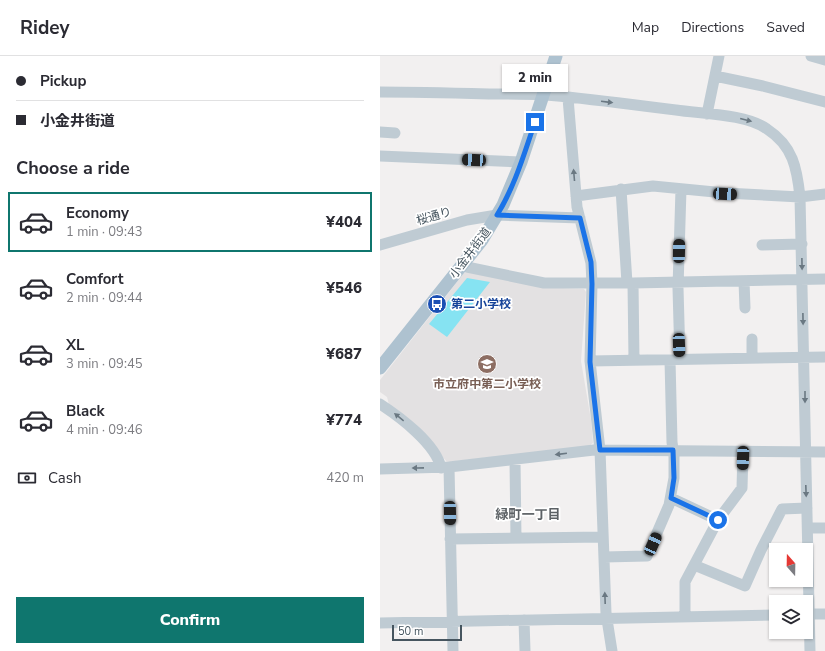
<!DOCTYPE html>
<html lang="en">
<head>
<meta charset="utf-8">
<style>
	:root { --surface:#fff; --page:#f7f7f7; --text:#2b2b33; --muted:#7c7c81; --line:#e1e1e2; --accent:#0f766e }
	body { margin:0; font-family:"Nunito Sans","Noto Sans JP",sans-serif; background:var(--page); color:var(--text); height:100vh; display:flex; flex-direction:column; font-size:15px; white-space:nowrap }
	* { box-sizing:border-box; margin:0 }
	p { font-size:13px; color:var(--muted) }
	.icon { flex:none; width:22px; height:22px; fill:none; stroke:currentColor; stroke-width:2; stroke-linecap:round; stroke-linejoin:round }
	.map { position:relative; flex:1; overflow:hidden }
	.panel { display:flex; flex-direction:column; background:var(--surface); width:380px }
	.panel>* { flex:none }
	.top-card { display:grid; align-content:center; height:88px; padding:0 16px; background:var(--surface) }
	.needle { width:26px; rotate:340deg }
	.fabs { position:absolute; left:389px; top:487px; display:grid; gap:8px }
	.fabs a { display:grid; place-items:center; width:44px; height:44px; border-radius:0px; background:var(--surface); box-shadow:0 1px 3px #0004; font-size:20px }
	.scale { position:absolute; left:12px; bottom:10px; width:70px; box-sizing:border-box; padding-left:4px; border:2px solid #46555f; border-top:0; font-size:11px; line-height:14px; white-space:nowrap; color:#46555f; -webkit-text-stroke:3px #fff; paint-order:stroke }
	.end { position:absolute; width:18px; height:18px; margin:-9px; border:5px solid #1a73e8; background:#fff; box-shadow:0 0 0 2px #fff }
	.from { border-radius:50% }
	.bubble { position:absolute; height:28px; border-radius:0px; background:var(--surface); box-shadow:0 1px 3px #0004; font-size:13px; font-weight:800; line-height:28px; text-align:center }
	.car { position:absolute; width:12px; height:24px; margin:-12px -6px; border-radius:5px; box-shadow:0 0 3px 1px #0007; background:linear-gradient(#222 24%,#8ab4d8 0 40%,#222 0 76%,#8ab4d8 0 86%,#222 0) }
	.top-card b { display:flex; align-items:center; gap:14px; height:38px; font-size:15px }
	.top-card b+b { border-top:1px solid var(--line) }
	.top-card i { width:10px; height:10px; background:var(--text) }
	ul { padding:0; list-style:none }
	li { display:flex; align-items:center; gap:12px; height:60px; margin:0 8px 6px; padding:0 8px; border:2px solid transparent; border-radius:0px }
	li div { flex:1 }
	li b { display:block; font-size:15px }
	li em { font-style:normal; font-weight:800 }
	li.current { border-color:var(--accent) }
	li>.icon { width:36px; height:36px; stroke-width:1.5 }
	h2 { padding:0 16px; font-size:18px; line-height:48px }
	.pay { display:flex; align-items:center; gap:10px; height:44px; padding:0 16px; font-size:15px }
	.pay p { margin-inline-start:auto }
	.button { display:flex; gap:8px; margin-top:auto; padding:8px 16px }
	.button a { flex:1; height:46px; border-radius:0px; background:var(--accent); color:#fff; font-size:16px; font-weight:800; line-height:46px; text-align:center }
	header { display:flex; align-items:center; gap:24px; box-sizing:border-box; height:56px; padding:0 20px; background:var(--surface); border-bottom:1px solid var(--line) }
	header strong { font-size:19px }
	nav { display:flex; gap:22px; margin-inline-start:auto; font-size:14px }
	main { display:flex; flex:1; min-height:0 }
	.map>svg:first-child { display:block }
</style>
</head>
<body>
<header>
<strong>Ridey</strong>
<nav><a>Map</a><a>Directions</a><a>Saved</a></nav>
</header>
<main>
<section class="panel">
<div class="top-card">
<b><i class="from"></i>Pickup</b>
<b><i></i>小金井街道</b>
</div>
<h2>Choose a ride</h2>
<ul>
<li class="current"><svg class="icon" aria-label="car" viewBox="0 0 24 24"><path d="M5 17H2v-5l4-1 3-4h7l3 4 3 1v5h-3M9 17h6M6 11h13"/><circle cx="7" cy="17" r="2"/><circle cx="17" cy="17" r="2"/></svg><div><b>Economy</b><p>1 min · 09:43</p></div><em>¥404</em></li>
<li><svg class="icon" aria-label="car" viewBox="0 0 24 24"><path d="M5 17H2v-5l4-1 3-4h7l3 4 3 1v5h-3M9 17h6M6 11h13"/><circle cx="7" cy="17" r="2"/><circle cx="17" cy="17" r="2"/></svg><div><b>Comfort</b><p>2 min · 09:44</p></div><em>¥546</em></li>
<li><svg class="icon" aria-label="car" viewBox="0 0 24 24"><path d="M5 17H2v-5l4-1 3-4h7l3 4 3 1v5h-3M9 17h6M6 11h13"/><circle cx="7" cy="17" r="2"/><circle cx="17" cy="17" r="2"/></svg><div><b>XL</b><p>3 min · 09:45</p></div><em>¥687</em></li>
<li><svg class="icon" aria-label="car" viewBox="0 0 24 24"><path d="M5 17H2v-5l4-1 3-4h7l3 4 3 1v5h-3M9 17h6M6 11h13"/><circle cx="7" cy="17" r="2"/><circle cx="17" cy="17" r="2"/></svg><div><b>Black</b><p>4 min · 09:46</p></div><em>¥774</em></li>
</ul>
<div class="pay"><svg class="icon" aria-label="cash" viewBox="0 0 24 24"><path d="M3 7h18v10H3z"/><circle cx="12" cy="12" r="2"/></svg>Cash<p>420 m</p></div>
<div class="button"><a>Confirm</a></div>
</section>
<div class="map">
<svg width="445" height="595" viewBox="0 0 445 595">
	<rect width="100%" height="100%" fill="#f2f0f0"/>
	<path fill="#e3e1e2" d="M87,216L162,231L204,233L206,236L201,305L211,364L213,387L209,390L67,406L40,374L9,349L7,341L0,336V324L84,217Z"/>
	<path fill="#86e3f2" d="M87,222L110,226L67,281L49,268Z"/>
	<g fill="none" stroke-linecap="round" stroke-linejoin="round">
		<path stroke="#bfcbd3" stroke-width="11" d="M431,0L445,4
			M335,20L383,30L445,46
			M0,36C36,36 73,37 109,38C127,38 146,38 164,39C208,42 252,49 296,54C322,58 366,58 387,73C413,90 417,112 420,141L430,595
			M188,42L197,151L211,207L212,228L210,305L220,394L226,557L232,595
			M327,58L339,0
			M0,76L15,77
			M0,100L141,106
			M241,133L247,227
			M196,140L273,130L345,137L420,141L445,138
			M0,189L87,164L117,159L200,162
			M382,189L422,188
			M82,210L164,227H253L445,223
			M364,225L365,252
			M253,227L254,304
			M372,283V302
			M300,303L298,232L301,133
			M210,305L445,301
			M0,348C20,361 56,388 61,412
			M135,404L136,482
			M69,411L73,595
			M0,413L69,411L214,394L445,396
			M291,442L338,464
			M428,472H445
			M70,483L223,481
			M224,501L267,500L289,449L294,422V401L292,386L290,304
			M314,509L365,530L381,494L402,453L427,452
			M426,558H445
			M305,561V526L338,464L362,432L363,395
			M144,564L145,595
			M0,567L396,559"/>
		<path stroke="#aec2d0" stroke-width="13" d="M0,312L102,184L123,149L141,106L176,0"/>
	</g>
	<defs><path id="oneway-solid" d="M-6-.8H1V-3.2L6.5 0L1 3.2V.8H-6Z"/></defs>
	<g fill="#6a7882">
		<use href="#oneway-solid" transform="translate(227 46) rotate(7)"/>
		<use href="#oneway-solid" transform="translate(366 64) rotate(14)"/>
		<use href="#oneway-solid" transform="translate(194 119) rotate(-95)"/>
		<use href="#oneway-solid" transform="translate(422 208) rotate(89)"/>
		<use href="#oneway-solid" transform="translate(423 263) rotate(89)"/>
		<use href="#oneway-solid" transform="translate(425 341) rotate(90)"/>
		<use href="#oneway-solid" transform="translate(19 361) rotate(-141)"/>
		<use href="#oneway-solid" transform="translate(181 398) rotate(173)"/>
		<use href="#oneway-solid" transform="translate(38 412) rotate(179)"/>
		<use href="#oneway-solid" transform="translate(426 435) rotate(88)"/>
		<use href="#oneway-solid" transform="translate(225 542) rotate(-92)"/>
	</g>
	<g fill="none" stroke-linecap="round" stroke-linejoin="round">
		<path stroke="#1a73e8" stroke-width="5" d="M155,66C144,98 135,130 117,159L200,162L211,206L212,228L210,306L220,394H293L294,422L291,442L338,464"/>
	</g>
	<defs>
		<symbol id="bus-disc" viewBox="-11 -11 22 22"><circle r="9.5" fill="#1a4fb4" stroke="#fff"/><path d="M-5-6H5V4H4V6H2V4H-2V6H-4V4H-5ZM-3.5-4V0h7V-4ZM-3.5 1.2v1.5H-2V1.2ZM2 1.2v1.5H3.5V1.2Z" fill="#fff"/></symbol>
		<symbol id="school-disc" viewBox="-11 -11 22 22"><circle r="9.5" fill="#8d6e63" stroke="#fff"/><path d="M0-5L7-2L0 1L-7-2ZM-4 1L0 2.5L4 1V4Q0 6-4 4Z" fill="#fff"/></symbol>
	</defs>
	<g fill-rule="evenodd">
		<use href="#bus-disc" x="46" y="237" width="22" height="22"/>
		<use href="#school-disc" x="96" y="297" width="22" height="22"/>
	</g>
	<g text-anchor="middle" stroke-width="3.5" stroke-linejoin="round" paint-order="stroke">
		<g font-size="12" fill="#46555f" stroke="#fff">
			<text transform="translate(54 160) rotate(-16)" y="4">桜通り</text>
			<text transform="translate(90 197) rotate(-53)" y="4">小金井街道</text>
		</g>
		<g font-size="12" font-weight="bold" fill="#164399" stroke="#fff" text-anchor="start">
			<text x="71" y="252">第二小学校</text>
		</g>
		<g font-size="12" font-weight="bold" fill="#785e54" stroke="#fff">
			<text x="107" y="332">市立府中第二小学校</text>
		</g>
		<g font-size="13" font-weight="bold" fill="#5c6165" stroke="#fff">
			<text x="148" y="463">緑町一丁目</text>
		</g>
	</g>
</svg>
<div class="fabs">
<a><svg class="needle" viewBox="-14 -14 28 28"><path d="M0-13l5 13h-10z" fill="#e53935"/><path d="M0 13l5-13h-10z" fill="#7c7c81"/></svg></a>
<a><svg class="icon" aria-label="layers" viewBox="0 0 24 24"><path d="M12 4l9 5-9 5-9-5zM3 14l9 5 9-5"/></svg></a>
</div>
<div class="scale">50 m</div>
<i class="end from" style="left:338px;top:464px"></i>
<i class="end" style="left:155px;top:66px"></i>
<div class="bubble" style="left:122px;top:8px;width:66px">2 min</div>
<i class="car" style="left:94px;top:104px;rotate:273deg"></i>
<i class="car" style="left:345px;top:138px;rotate:93deg"></i>
<i class="car" style="left:299px;top:195px;rotate:1deg"></i>
<i class="car" style="left:299px;top:289px;rotate:178deg"></i>
<i class="car" style="left:363px;top:402px;rotate:182deg"></i>
<i class="car" style="left:70px;top:457px;rotate:179deg"></i>
<i class="car" style="left:273px;top:488px;rotate:24deg"></i>
</div>
</main>
</body>
</html>
